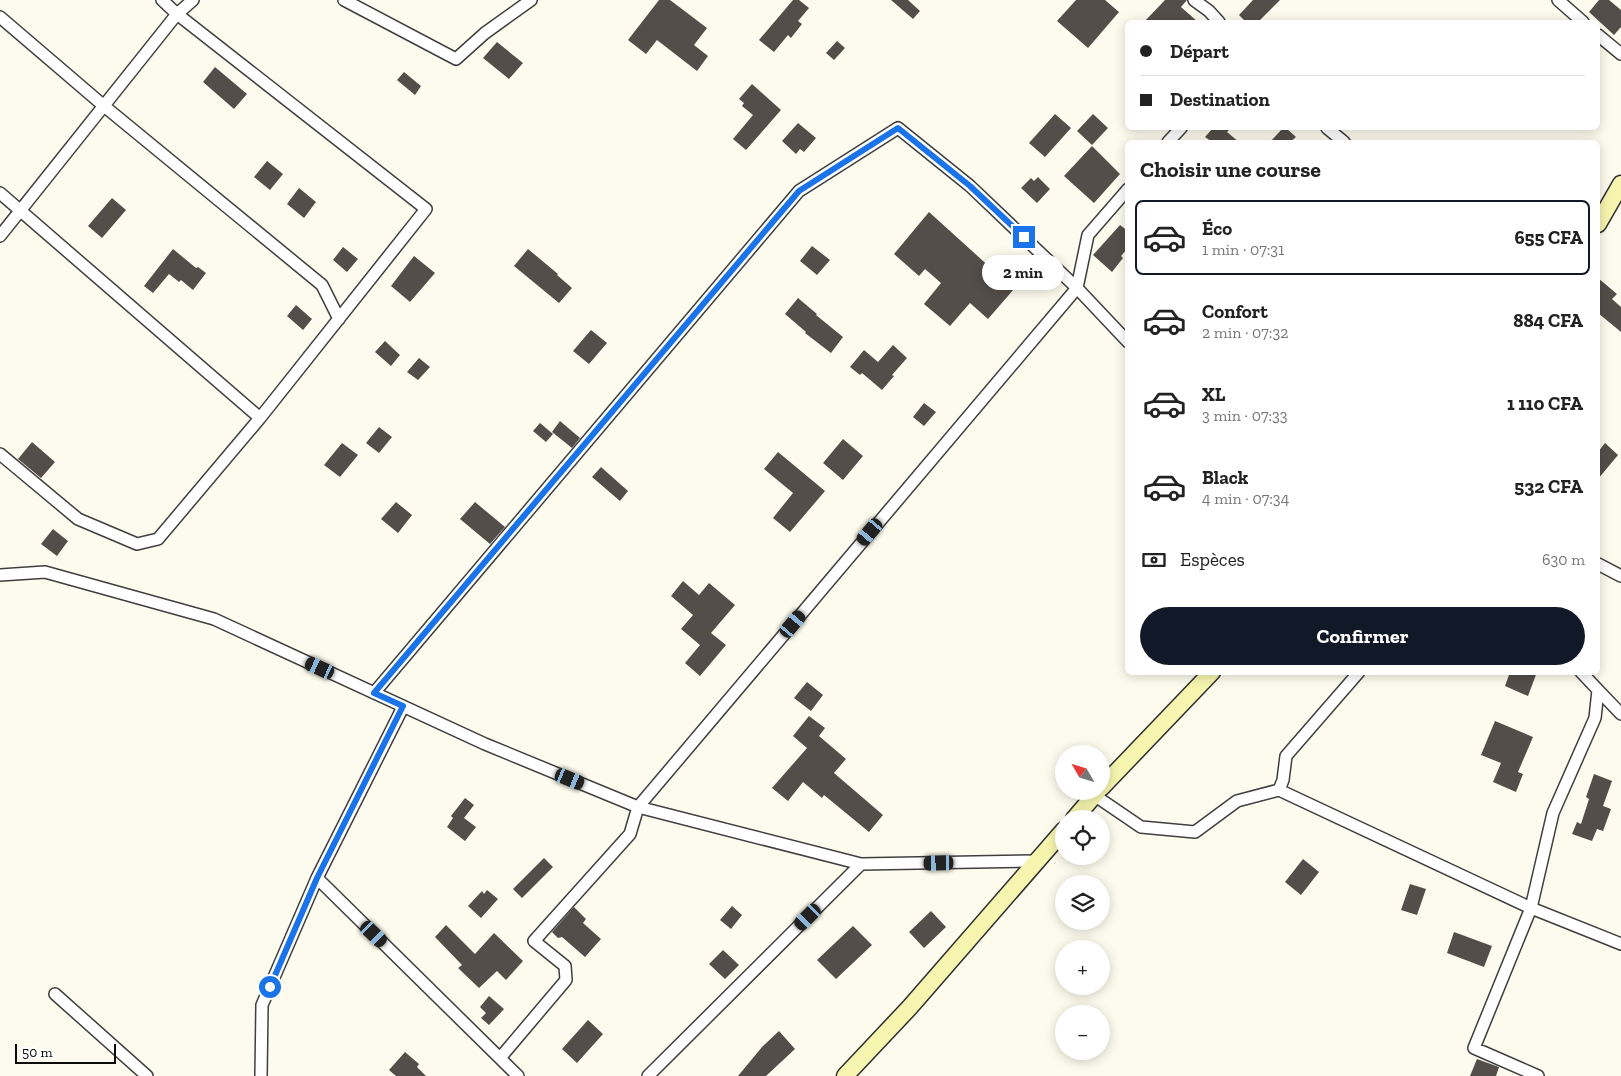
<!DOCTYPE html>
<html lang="fr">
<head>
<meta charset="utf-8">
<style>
	:root { --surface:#fff; --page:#f6f6f6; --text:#222; --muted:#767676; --line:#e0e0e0; --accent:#111827 }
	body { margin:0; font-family:"Zilla Slab",serif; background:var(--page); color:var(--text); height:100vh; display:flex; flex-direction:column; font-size:19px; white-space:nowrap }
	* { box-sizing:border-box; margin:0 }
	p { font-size:16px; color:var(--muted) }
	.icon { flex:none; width:28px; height:28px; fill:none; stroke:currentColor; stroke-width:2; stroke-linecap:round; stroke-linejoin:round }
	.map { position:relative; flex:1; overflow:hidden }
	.details { position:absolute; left:1125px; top:140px; width:475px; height:535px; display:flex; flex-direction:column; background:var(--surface); border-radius:8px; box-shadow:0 2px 12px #0003 }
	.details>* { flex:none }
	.hud { position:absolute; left:1125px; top:20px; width:475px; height:110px; border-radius:8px; box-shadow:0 2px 12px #0003; display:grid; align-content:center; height:110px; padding:0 15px; background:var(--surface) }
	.needle { width:32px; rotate:309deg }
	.buttons { position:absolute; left:1055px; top:745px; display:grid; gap:10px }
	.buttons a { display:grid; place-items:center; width:55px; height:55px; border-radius:50%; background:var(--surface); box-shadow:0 2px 12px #0003; font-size:25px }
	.scale { position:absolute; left:15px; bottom:12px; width:101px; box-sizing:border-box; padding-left:5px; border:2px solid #0c0c0c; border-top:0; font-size:14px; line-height:18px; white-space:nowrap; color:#0c0c0c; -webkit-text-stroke:4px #fff; paint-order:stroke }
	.end { position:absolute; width:22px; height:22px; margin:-11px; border:6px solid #1a73e8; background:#fff; box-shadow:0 0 0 2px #fff }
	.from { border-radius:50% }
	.bubble { position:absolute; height:35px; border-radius:18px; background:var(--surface); box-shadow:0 2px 12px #0003; font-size:16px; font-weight:700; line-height:35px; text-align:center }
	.car { position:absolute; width:15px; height:30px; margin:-15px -8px; border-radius:6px; box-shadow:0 0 4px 1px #0007; background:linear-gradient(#222 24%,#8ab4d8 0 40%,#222 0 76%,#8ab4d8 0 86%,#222 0) }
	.hud b { display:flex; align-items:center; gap:18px; height:48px; font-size:19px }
	.hud b+b { border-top:1px solid var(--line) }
	.hud i { width:12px; height:12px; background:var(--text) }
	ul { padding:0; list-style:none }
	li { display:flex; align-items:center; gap:15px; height:75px; margin:0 10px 8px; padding:0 5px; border:2px solid transparent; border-radius:8px }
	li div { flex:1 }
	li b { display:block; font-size:19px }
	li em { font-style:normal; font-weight:700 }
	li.active { border-color:var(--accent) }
	li>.icon { width:45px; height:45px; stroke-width:1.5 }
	h2 { padding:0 15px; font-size:22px; line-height:60px }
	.pay { display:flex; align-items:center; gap:12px; height:55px; padding:0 15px; font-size:19px }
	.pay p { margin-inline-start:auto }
	.primary-button { display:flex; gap:10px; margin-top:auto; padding:10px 15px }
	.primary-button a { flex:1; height:58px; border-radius:30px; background:var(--accent); color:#fff; font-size:20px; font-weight:700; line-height:58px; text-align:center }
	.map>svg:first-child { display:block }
</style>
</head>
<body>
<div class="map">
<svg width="1621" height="1076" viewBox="0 0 1621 1076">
	<rect width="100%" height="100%" fill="#fdfbed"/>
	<path fill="#544e4a" d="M659,0H670L707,28L694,45L708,56L697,71L657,40L646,54L628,40Z
		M793,0H799L809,8L798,21L802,24L791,38L788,35L774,52L759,40Z
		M891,0H908L920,11L913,19Z
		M1076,0H1105L1119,12L1088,48L1057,21Z
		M1165,0H1187L1181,7L1198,22H1144Z
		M1253,0H1280L1258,22H1246L1239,15Z
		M1599,0H1609L1621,10V27L1614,35L1589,12Z
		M837,41L845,48L834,60L826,53Z
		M497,42L523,63L509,79L483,58Z
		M215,67L247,94L234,109L203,82Z
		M404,72L421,86L415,95L397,80Z
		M752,84L781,110L746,150L733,139L753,115L742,106L744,103L739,99Z
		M1055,114L1071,128L1045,157L1029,143Z
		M1093,114L1108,128L1092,145L1077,131Z
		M798,123L816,138L804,152L800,149L796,154L782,141Z
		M1213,128H1231L1227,132L1239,142H1212L1205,137Z
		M1283,128H1286L1296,137L1290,142H1270Z
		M1092,146L1120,174L1094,203L1064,176Z
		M267,161L283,174L270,190L254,177Z
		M1038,177L1050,189L1037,203L1021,188L1031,178L1034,181Z
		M299,188L316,202L304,218L287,204Z
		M112,198L126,210L102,238L88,226Z
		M929,212L1014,289L988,319L970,303L950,326L924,304L941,283L925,269L919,276L894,254Z
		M1120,225L1128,231V248L1121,256L1123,258L1112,272L1093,255Z
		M812,246L830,260L817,275L800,261Z
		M343,247L358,259L347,272L333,260Z
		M173,249L196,268L198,267L206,273L193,290L181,280L179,282L169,274L153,293L144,286Z
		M528,249L558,274L557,275L572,288L559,303L514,266Z
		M414,256L435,273L410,302L391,286Z
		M1598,278L1617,294L1612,299L1621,307V332L1598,313Z
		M798,298L817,314L816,315L843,337L831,353L805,333L806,332L785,314Z
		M296,305L312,319L303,330L287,316Z
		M591,330L607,343L589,364L573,351Z
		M385,341L400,355L391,366L375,352Z
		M893,345L907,358L892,375L894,376L882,390L862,373L860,375L850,367L864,350L878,362Z
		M419,358L430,367L418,380L407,372Z
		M924,403L936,412L924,426L913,417Z
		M560,421L580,438L572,448L552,432Z
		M540,423L553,434L546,442L533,431Z
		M379,427L392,437L379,453L366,443Z
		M843,439L863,456L843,480L823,463Z
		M32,442L55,462L41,478L18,459Z
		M342,443L358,455L340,477L324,465Z
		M1605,443L1618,455L1598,479V452Z
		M778,452L825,491L790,532L773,518L793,493L764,469Z
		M601,467L628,491L620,501L592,477Z
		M396,502L412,515L398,533L381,519Z
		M475,502L505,527L490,544L460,519Z
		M53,529L68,541L57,556L41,544Z
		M683,581L699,595L709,583L735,605L711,633L726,645L700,676L685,663L700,645L681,629L693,615L671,596Z
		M1510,672H1537L1528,696L1505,686Z
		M807,682L823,695L811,711L794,698Z
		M809,716L825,728L819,736L846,759L834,773L883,815L869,832L824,795L822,798L803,782L788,801L772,788L807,748L793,736Z
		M1495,721L1533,737L1518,772L1523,774L1516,792L1493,782L1501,763L1481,755Z
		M1594,774L1612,781L1603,806L1611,809L1603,831L1597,829L1592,841L1572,834L1577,822L1581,824L1589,799L1586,797Z
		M465,798L474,805L464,818L476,827L465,841L447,827L453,818L451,816Z
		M544,858L553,867L522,898L513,889Z
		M1303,859L1319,872L1301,895L1285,882Z
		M1410,884L1426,889L1417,915L1401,910Z
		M487,890L498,899L481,918L468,906L482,891L484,894Z
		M732,906L742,915L731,929L720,920Z
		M574,907L586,919L583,923L601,939L585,957L562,937L558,938L552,932Z
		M931,911L946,927L924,948L909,932Z
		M446,925L475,954L494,933L523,961L506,980L497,971L479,988L458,968L462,965L435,937Z
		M853,926L872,945L836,979L817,960Z
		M1454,932L1492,946L1484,967L1447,953Z
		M723,950L739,965L725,979L709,964Z
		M489,996L504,1009L489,1025L481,1018L486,1013L480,1007Z
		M588,1020L603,1034L577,1063L562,1049Z
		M779,1031L795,1049L766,1076H738L762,1047Z
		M405,1052L419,1064L417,1067L426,1076H396L389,1070Z
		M1477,1059L1499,1067L1496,1076H1470Z"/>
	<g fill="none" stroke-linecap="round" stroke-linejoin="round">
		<defs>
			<path id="street" d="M344,0L456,59L485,33L531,0
				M1194,0L1209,11L1219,22
				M1558,0L1583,22
				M0,17L104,106L322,285L339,319
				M1598,35L1621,54
				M1327,128L1344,142
				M1168,142L1181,128
				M0,193L260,418
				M0,236L177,14L193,0
				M0,454L78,519L137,544L158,539L260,418L426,209L177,14L162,0
				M1598,564L1621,576
				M0,575L45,572L214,619L485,744L638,807L861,864L1037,861
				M1598,690L1621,714
				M374,693L799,191L898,128L970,186L1077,288L1128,342
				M1279,790L1283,780L1286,756L1359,672
				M1094,795L1141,827L1195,832L1237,801L1279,790L1531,908L1621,944
				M317,878L518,1076
				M55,994L147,1076
				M500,1058L566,980L565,966L534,941L630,834L638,807L1077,288L1088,235L1128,189
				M261,1076L262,1005L317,878L403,707
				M648,1076L861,864
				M1538,1076L1474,1048L1531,908L1553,813L1595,718L1598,690L1581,672"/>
			<path id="secondary" d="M1598,224L1621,184
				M1101,788L1212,672
				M1074,819L1098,791
				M845,1076L910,1007L1064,830"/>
		</defs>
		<use href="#street" stroke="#3f3f3f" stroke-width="14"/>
		<use href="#secondary" stroke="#2e2e2e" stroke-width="19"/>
		<use href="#street" stroke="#fff" stroke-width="11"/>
		<use href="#secondary" stroke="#f6f5af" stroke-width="16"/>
	</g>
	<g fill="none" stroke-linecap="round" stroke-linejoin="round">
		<path stroke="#1a73e8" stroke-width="6" d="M270,987L317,878L403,706L374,693L799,191L898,128L970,186L1024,237"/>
	</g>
</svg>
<div class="buttons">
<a><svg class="needle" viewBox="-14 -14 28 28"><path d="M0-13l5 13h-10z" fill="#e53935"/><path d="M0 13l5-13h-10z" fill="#767676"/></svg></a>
<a><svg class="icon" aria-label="locate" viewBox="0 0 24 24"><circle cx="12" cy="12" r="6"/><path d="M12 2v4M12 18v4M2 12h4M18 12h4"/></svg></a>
<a><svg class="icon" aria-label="layers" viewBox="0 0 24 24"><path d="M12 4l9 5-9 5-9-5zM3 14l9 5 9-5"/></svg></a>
<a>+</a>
<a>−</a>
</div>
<div class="scale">50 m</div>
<i class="end from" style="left:270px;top:987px"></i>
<i class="end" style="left:1024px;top:237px"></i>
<div class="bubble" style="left:982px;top:255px;width:82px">2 min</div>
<i class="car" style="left:870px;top:532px;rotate:220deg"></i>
<i class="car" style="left:793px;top:624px;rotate:40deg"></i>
<i class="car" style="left:320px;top:668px;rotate:295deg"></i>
<i class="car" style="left:570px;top:779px;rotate:112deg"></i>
<i class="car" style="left:939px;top:863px;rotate:269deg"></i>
<i class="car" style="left:808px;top:917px;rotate:225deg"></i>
<i class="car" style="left:374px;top:934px;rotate:134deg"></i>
<div class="hud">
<b><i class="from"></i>Départ</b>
<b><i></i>Destination</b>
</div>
<section class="details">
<h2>Choisir une course</h2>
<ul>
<li class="active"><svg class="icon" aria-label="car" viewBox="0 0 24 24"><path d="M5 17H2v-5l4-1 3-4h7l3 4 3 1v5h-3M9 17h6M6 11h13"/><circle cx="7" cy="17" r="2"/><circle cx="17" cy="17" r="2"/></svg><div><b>Éco</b><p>1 min · 07:31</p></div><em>655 CFA</em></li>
<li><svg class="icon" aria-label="car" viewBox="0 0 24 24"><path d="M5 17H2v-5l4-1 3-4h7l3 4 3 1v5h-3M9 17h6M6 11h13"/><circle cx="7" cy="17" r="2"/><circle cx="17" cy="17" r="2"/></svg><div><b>Confort</b><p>2 min · 07:32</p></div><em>884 CFA</em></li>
<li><svg class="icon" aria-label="car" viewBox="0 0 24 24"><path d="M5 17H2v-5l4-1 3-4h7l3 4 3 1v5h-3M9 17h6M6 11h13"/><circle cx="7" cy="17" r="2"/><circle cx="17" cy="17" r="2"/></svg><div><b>XL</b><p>3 min · 07:33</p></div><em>1 110 CFA</em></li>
<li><svg class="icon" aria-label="car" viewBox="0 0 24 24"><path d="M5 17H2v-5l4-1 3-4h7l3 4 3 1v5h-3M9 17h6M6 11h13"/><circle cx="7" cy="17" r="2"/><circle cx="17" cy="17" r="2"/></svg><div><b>Black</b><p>4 min · 07:34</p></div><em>532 CFA</em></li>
</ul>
<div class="pay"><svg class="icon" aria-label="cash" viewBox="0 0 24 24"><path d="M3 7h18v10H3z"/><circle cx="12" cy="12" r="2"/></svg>Espèces<p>630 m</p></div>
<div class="primary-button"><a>Confirmer</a></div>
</section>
</div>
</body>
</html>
